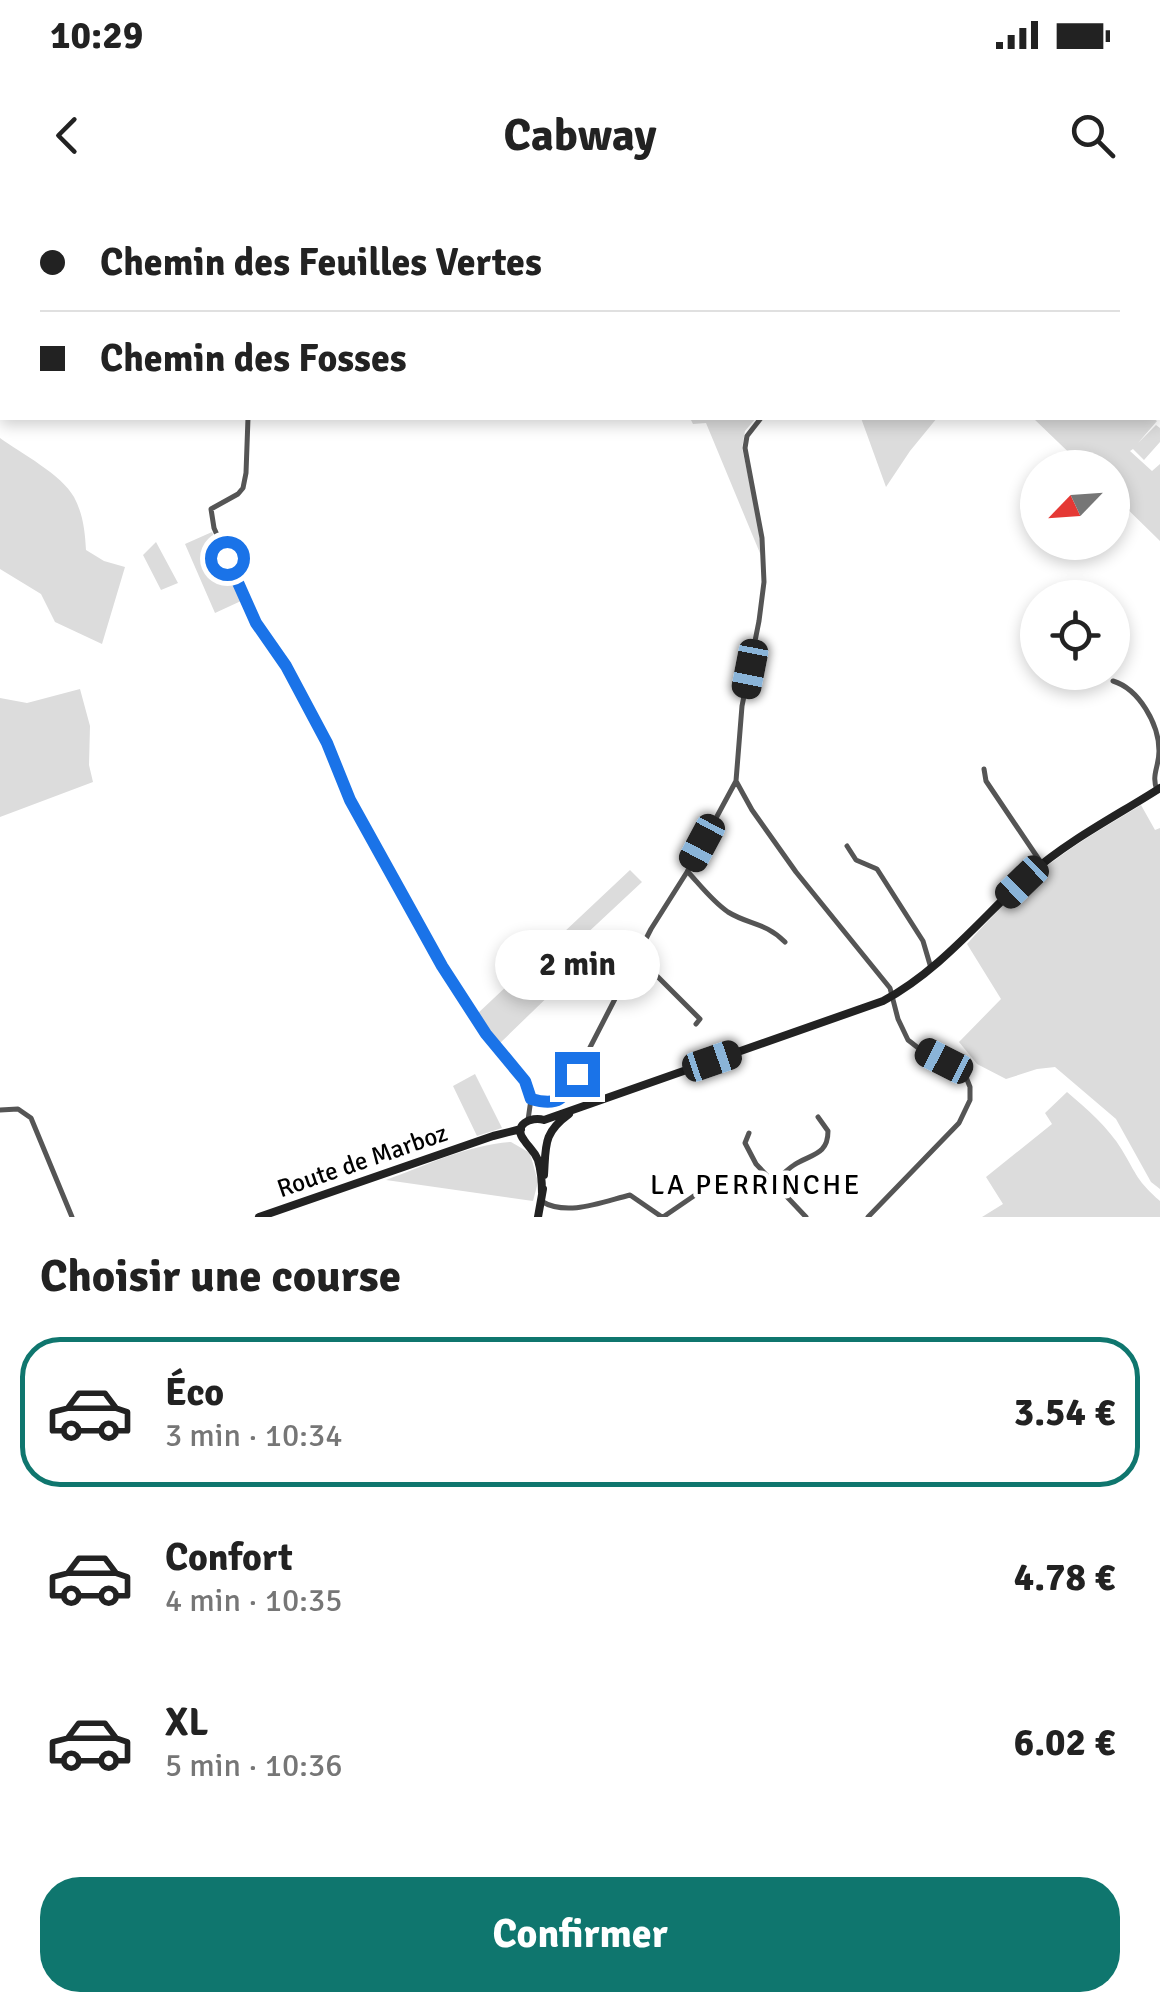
<!DOCTYPE html>
<html lang="fr">
<head>
<meta charset="utf-8">
<style>
	:root { --surface:#fff; --page:#f6f6f6; --text:#222; --muted:#767676; --line:#e0e0e0; --accent:#0f766e }
	body { margin:0; font-family:Signika,sans-serif; background:var(--page); color:var(--text); height:100vh; display:flex; flex-direction:column; font-size:38px; white-space:nowrap }
	* { box-sizing:border-box; margin:0 }
	p { font-size:32px; color:var(--muted) }
	.icon { flex:none; width:55px; height:55px; fill:none; stroke:currentColor; stroke-width:2; stroke-linecap:round; stroke-linejoin:round }
	.map { position:relative; height:1017px; overflow:hidden }
	.panel { display:flex; flex-direction:column; background:var(--surface); flex:1 }
	.panel>* { flex:none }
	.top-card { position:absolute; left:0px; top:0px; width:1160px; height:220px; box-shadow:0 5px 15px #0003; display:grid; align-content:center; height:220px; padding:0 40px; background:var(--surface) }
	.needle { width:65px; rotate:245deg }
	.controls { position:absolute; left:1020px; top:250px; display:grid; gap:20px }
	.controls a { display:grid; place-items:center; width:110px; height:110px; border-radius:50%; background:var(--surface); box-shadow:0 5px 15px #0003; font-size:50px }
	.end { position:absolute; width:45px; height:45px; margin:-22px; border:12px solid #1a73e8; background:#fff; box-shadow:0 0 0 5px #fff }
	.from { border-radius:50% }
	.bubble { position:absolute; height:70px; border-radius:35px; background:var(--surface); box-shadow:0 5px 15px #0003; font-size:32px; font-weight:700; line-height:70px; text-align:center }
	.car { position:absolute; width:30px; height:60px; margin:-30px -15px; border-radius:12px; box-shadow:0 0 8px 2px #0007; background:linear-gradient(#222 24%,#8ab4d8 0 40%,#222 0 76%,#8ab4d8 0 86%,#222 0) }
	.top-card b { display:flex; align-items:center; gap:35px; height:95px; font-size:38px }
	.top-card b+b { border-top:2px solid var(--line) }
	.top-card i { width:25px; height:25px; background:var(--text) }
	ul { padding:0; list-style:none }
	li { display:flex; align-items:center; gap:30px; height:150px; margin:0 20px 15px; padding:0 20px; border:5px solid transparent; border-radius:40px }
	li div { flex:1 }
	li b { display:block; font-size:38px }
	li em { font-style:normal; font-weight:700 }
	li.on { border-color:var(--accent) }
	li>.icon { width:90px; height:90px; stroke-width:1.5 }
	h2 { padding:0 40px; font-size:45px; line-height:120px }
	.action { display:flex; gap:20px; margin-top:auto; padding:20px 40px }
	.action a { flex:1; height:115px; border-radius:40px; background:var(--accent); color:#fff; font-size:40px; font-weight:700; line-height:115px; text-align:center }
	.status { display:flex; justify-content:space-between; align-items:center; height:70px; padding:0 50px; background:var(--surface); direction:ltr }
	.status svg { height:28px; fill:currentColor }
	header { display:flex; justify-content:space-between; align-items:center; height:130px; padding:0 40px; background:var(--surface); font-size:45px; font-weight:700 }
	.map>svg:first-child { display:block }
</style>
</head>
<body>
<div class="status"><b>10:29</b><svg viewBox="0 0 49 12"><path d="M0 12V9h3v3zM5 12V6h3v6zM10 12V3h3v9zM15 12V0h3v12zM26 1h20v11H26zM47 4h2v5h-2z"/></svg></div>
<header><svg class="icon" aria-label="back" viewBox="0 0 24 24"><path d="M15 5l-7 7 7 7"/></svg>Cabway<svg class="icon" aria-label="search" viewBox="0 0 24 24"><circle cx="10" cy="10" r="6"/><path d="M15 15l6 6"/></svg></header>
<div class="map">
<svg width="1160" height="1017" viewBox="0 0 1160 1017">
	<rect width="100%" height="100%" fill="#fff"/>
	<path fill="#dcdcdc" d="M841,0H1160V40L1158,42V2H839Z
		M690,218H756L745,231L742,248L758,322L762,358L706,223L693,224Z
		M861,218H937L910,251L886,287Z
		M1033,218H1153L1157,221L1138,243L1156,225L1160,228V242L1144,260L1133,249L1130,251L1152,271L1160,264V341L1113,295L1112,268L1084,267Z
		M0,238C21,253 62,275 74,297C83,314 85,331 86,350L104,361L125,367L102,444L55,422L41,394L0,369Z
		M212,332L241,401L215,413L185,344Z
		M156,342L178,383L161,390L143,355Z
		M80,489L90,526L89,565L93,582L0,617V498L27,503Z
		M1141,605L1155,630L1160,628V989L1151,982L1116,919L1055,867L1037,869L1006,879L977,864L959,842L1001,799L967,744C988,720 1010,697 1035,676C1067,648 1105,627 1141,605Z
		M630,670L642,682L582,738L594,752L498,845L476,815Z
		M475,874L502,928L477,936L453,886Z
		M1067,892C1087,909 1108,927 1122,950C1137,975 1137,981 1160,1001V1017H982L1003,1004L986,977L1052,924L1045,913Z
		M511,942L530,953L538,982L533,1001L386,980C427,965 468,945 511,942Z"/>
	<g fill="none" stroke-linecap="round" stroke-linejoin="round">
		<path stroke="#555" stroke-width="5" d="M210,0L211,2
			M741,0L743,2
			M836,2L837,0
			M248,218L246,273L243,288L238,294L211,309L214,328L249,408L262,433L286,466L327,543L350,600L395,683L453,784L486,833L528,886L531,899L528,920
			M761,218L747,236L745,248L762,338L764,382L759,421L742,506L736,581L752,610L796,672L890,788L898,819L908,840L917,847L953,866L966,877L970,887V900L959,923L868,1017
			M1113,481C1139,489 1159,524 1159,551C1159,567 1151,575 1157,590
			M984,569L986,581L1042,664
			M847,646L856,660L877,669L923,741L931,768
			M688,672C700,685 713,702 728,712C749,725 765,722 785,742
			M638,757L700,819L696,824
			M531,899L551,903L566,894L651,729L687,672L736,581
			M0,910L18,909L31,918L72,1017
			M749,933L745,943L756,964L806,1017
			M774,983C780,977 786,970 794,965C810,954 828,956 828,931L818,917
			M541,1001C567,1017 602,1002 630,995L662,1017
			M663,1017L704,989"/>
		<path stroke="#222" stroke-width="8" d="M544,975C546,945 543,933 569,914
			M542,993C542,981 541,970 538,960C534,950 529,948 524,940C512,925 531,916 544,920L883,801C941,770 982,717 1030,674C1069,640 1116,616 1160,588
			M259,1017L493,936L521,929
			M538,1017L543,989"/>
	</g>
	<g fill="none" stroke-linecap="round" stroke-linejoin="round">
		<path stroke="#1a73e8" stroke-width="12" d="M227,358L256,423L286,466L327,543L350,600L442,766L486,834L525,881L531,899C560,907 564,898 577,874"/>
	</g>
	<g text-anchor="middle" stroke-width="9" stroke-linejoin="round" paint-order="stroke">
		<g font-size="25" fill="#000" stroke="#fff">
			<text transform="translate(362 960) rotate(-19)" y="9">Route de Marboz</text>
		</g>
		<g font-size="28" letter-spacing="2.5" fill="#000" stroke="#fff">
			<text x="756" y="994">LA PERRINCHE</text>
		</g>
	</g>
</svg>
<div class="controls">
<a><svg class="needle" viewBox="-14 -14 28 28"><path d="M0-13l5 13h-10z" fill="#e53935"/><path d="M0 13l5-13h-10z" fill="#767676"/></svg></a>
<a><svg class="icon" aria-label="locate" viewBox="0 0 24 24"><circle cx="12" cy="12" r="6"/><path d="M12 2v4M12 18v4M2 12h4M18 12h4"/></svg></a>
</div>
<i class="end from" style="left:227px;top:358px"></i>
<i class="end" style="left:577px;top:874px"></i>
<div class="bubble" style="left:495px;top:730px;width:165px">2 min</div>
<i class="car" style="left:750px;top:469px;rotate:191deg"></i>
<i class="car" style="left:702px;top:643px;rotate:208deg"></i>
<i class="car" style="left:1022px;top:682px;rotate:226deg"></i>
<i class="car" style="left:712px;top:861px;rotate:71deg"></i>
<i class="car" style="left:944px;top:861px;rotate:297deg"></i>
<div class="top-card">
<b><i class="from"></i>Chemin des Feuilles Vertes</b>
<b><i></i>Chemin des Fosses</b>
</div>
</div>
<section class="panel">
<h2>Choisir une course</h2>
<ul>
<li class="on"><svg class="icon" aria-label="car" viewBox="0 0 24 24"><path d="M5 17H2v-5l4-1 3-4h7l3 4 3 1v5h-3M9 17h6M6 11h13"/><circle cx="7" cy="17" r="2"/><circle cx="17" cy="17" r="2"/></svg><div><b>Éco</b><p>3 min · 10:34</p></div><em>3.54 €</em></li>
<li><svg class="icon" aria-label="car" viewBox="0 0 24 24"><path d="M5 17H2v-5l4-1 3-4h7l3 4 3 1v5h-3M9 17h6M6 11h13"/><circle cx="7" cy="17" r="2"/><circle cx="17" cy="17" r="2"/></svg><div><b>Confort</b><p>4 min · 10:35</p></div><em>4.78 €</em></li>
<li><svg class="icon" aria-label="car" viewBox="0 0 24 24"><path d="M5 17H2v-5l4-1 3-4h7l3 4 3 1v5h-3M9 17h6M6 11h13"/><circle cx="7" cy="17" r="2"/><circle cx="17" cy="17" r="2"/></svg><div><b>XL</b><p>5 min · 10:36</p></div><em>6.02 €</em></li>
</ul>
<div class="action"><a>Confirmer</a></div>
</section>
</body>
</html>
